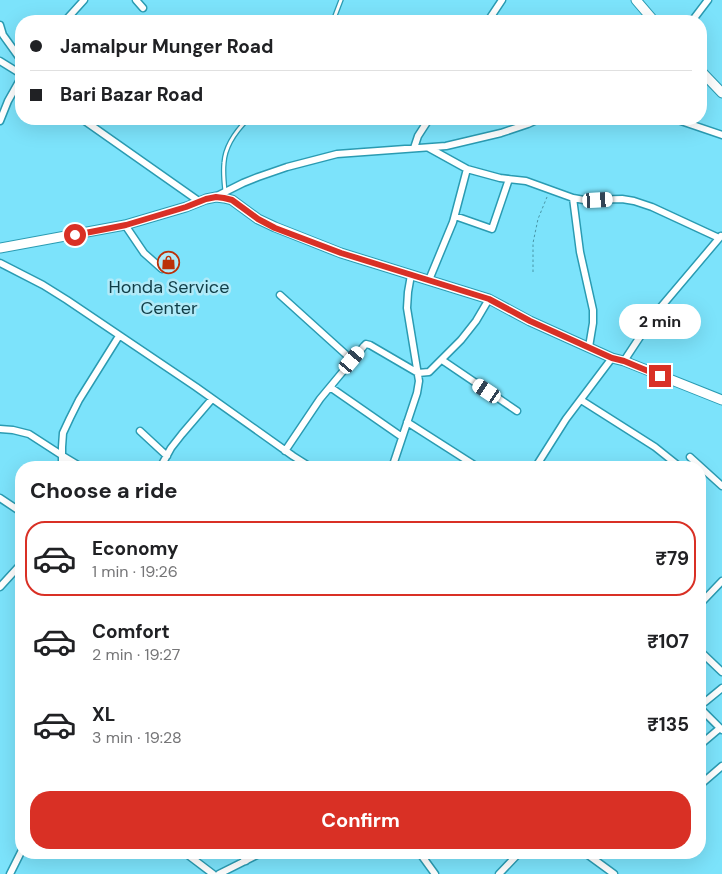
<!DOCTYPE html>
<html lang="en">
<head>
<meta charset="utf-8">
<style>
	:root { --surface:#fff; --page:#f6f6f6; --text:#202124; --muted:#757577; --line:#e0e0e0; --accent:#d93025 }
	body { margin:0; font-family:"DM Sans",sans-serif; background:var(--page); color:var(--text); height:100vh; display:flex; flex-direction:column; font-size:19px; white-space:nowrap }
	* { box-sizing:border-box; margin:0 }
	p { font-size:16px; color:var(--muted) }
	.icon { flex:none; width:28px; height:28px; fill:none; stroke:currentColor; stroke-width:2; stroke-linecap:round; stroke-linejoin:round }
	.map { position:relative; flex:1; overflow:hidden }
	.sheet { position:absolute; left:15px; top:461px; width:691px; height:398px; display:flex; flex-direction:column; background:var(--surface); border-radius:20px; box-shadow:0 5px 20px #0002 }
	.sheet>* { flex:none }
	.guide { position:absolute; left:15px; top:15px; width:692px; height:110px; border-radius:20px; box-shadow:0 5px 20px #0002; display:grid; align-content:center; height:110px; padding:0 15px; background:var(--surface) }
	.end { position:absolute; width:22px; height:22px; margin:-11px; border:6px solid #d93025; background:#fff; box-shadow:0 0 0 2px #fff }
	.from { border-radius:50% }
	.bubble { position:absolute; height:35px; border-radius:18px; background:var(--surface); box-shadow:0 5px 20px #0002; font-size:16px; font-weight:700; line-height:35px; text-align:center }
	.car { position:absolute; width:15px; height:30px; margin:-15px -8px; border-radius:6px; box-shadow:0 0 4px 1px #0007; background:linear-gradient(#fff 24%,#345 0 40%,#fff 0 76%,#345 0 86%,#fff 0) }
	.guide b { display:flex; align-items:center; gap:18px; height:48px; font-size:19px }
	.guide b+b { border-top:1px solid var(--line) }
	.guide i { width:12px; height:12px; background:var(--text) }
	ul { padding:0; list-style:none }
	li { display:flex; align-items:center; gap:15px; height:75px; margin:0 10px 8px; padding:0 5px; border:2px solid transparent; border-radius:20px }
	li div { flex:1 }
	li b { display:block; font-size:19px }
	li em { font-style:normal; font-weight:700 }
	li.selected { border-color:var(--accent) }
	li>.icon { width:45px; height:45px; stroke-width:1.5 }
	h2 { padding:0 15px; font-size:22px; line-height:60px }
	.action { display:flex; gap:10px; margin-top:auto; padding:10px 15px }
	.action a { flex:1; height:58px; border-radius:20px; background:var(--accent); color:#fff; font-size:20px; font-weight:700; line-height:58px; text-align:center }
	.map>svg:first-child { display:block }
</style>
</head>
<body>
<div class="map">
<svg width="722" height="874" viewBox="0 0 722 874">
	<rect width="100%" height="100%" fill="#7ce3fb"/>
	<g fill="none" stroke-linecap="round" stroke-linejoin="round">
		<defs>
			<path id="lane" d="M333,21L341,0
				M225,191C224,182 223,172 224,163C225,146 236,131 248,119"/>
			<path id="street" d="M136,0L143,8
				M65,21L84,0
				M488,21L502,0
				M692,21L708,0
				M0,25L3,35L21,60
				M0,61L21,74
				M82,119L200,202
				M675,119L722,135
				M0,121L8,101L21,78
				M414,148L418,136L429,119
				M429,148L467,169L500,178L526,181L573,198L584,200L622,199L634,201L652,207L719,238
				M217,196L243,183L258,177L287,167L337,154L446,146L501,133L528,124L539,119
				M573,198L580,252L593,310V323L589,347
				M455,216L492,229L509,179
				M125,225L144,253L162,269
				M0,263L43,285L67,300L196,387L293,456L312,468
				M429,280L453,222L467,169
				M280,295L352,360
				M442,360L517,411
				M624,361L655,314L721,236
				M330,387L402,437
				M581,400L655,447L680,467
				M407,422L479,468
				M0,429L13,430L29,434L63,456L83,468
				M140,431L167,456
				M285,451L320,399L364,346L366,344L370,345L418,373L429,372L461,340L476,321L489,299
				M690,457L722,486
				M62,468V447L63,433L70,418L79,400L119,336
				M160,468L171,448L182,434L212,399
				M392,468L417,393L419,381L407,308L408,292L411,275
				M535,468L566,419L612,358
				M0,498L21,512
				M0,587L21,564
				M700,604L722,581
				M700,651L722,672
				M705,702L722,688
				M703,711L722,730
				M700,745L720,728
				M700,785L722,766
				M184,852L213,874
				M239,852L246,861
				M419,852L435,874
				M584,852L614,874
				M10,874L21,852
				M219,874L263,852
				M499,874L520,852"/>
			<path id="secondary" d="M636,0L654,21
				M701,71L722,93
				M0,248L125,225L186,207L206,199L216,197L224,198L232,200L258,219L275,227L341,253L489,299L530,321L612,358L624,361L722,400"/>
		</defs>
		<use href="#lane" stroke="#2a9bb2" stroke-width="5.5"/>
		<use href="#street" stroke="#2a9bb2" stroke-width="9"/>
		<use href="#secondary" stroke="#2a9bb2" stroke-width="11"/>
		<path stroke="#4996a7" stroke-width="1" stroke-dasharray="2.5 2.5" stroke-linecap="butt" d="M533,272V243L538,219L547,197"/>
		<use href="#lane" stroke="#fff" stroke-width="3"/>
		<use href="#street" stroke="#fff" stroke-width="6"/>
		<use href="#secondary" stroke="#fff" stroke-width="9"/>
	</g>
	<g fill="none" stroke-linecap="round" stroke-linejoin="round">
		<path stroke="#d93025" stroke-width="6" d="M75,235L126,225L186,207L206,199L216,197L224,198L232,200L258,219L275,228L341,253L489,299L530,321L612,358L624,361L660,376"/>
	</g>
	<defs>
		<symbol id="shop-ring" viewBox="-11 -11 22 22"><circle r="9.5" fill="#b1eaf8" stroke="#bb3109" stroke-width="1.5"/><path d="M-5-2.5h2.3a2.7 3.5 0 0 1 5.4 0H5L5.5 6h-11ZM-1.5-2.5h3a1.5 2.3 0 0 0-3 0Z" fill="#bb3109"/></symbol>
	</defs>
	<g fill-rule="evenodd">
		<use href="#shop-ring" x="156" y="250" width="25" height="25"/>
	</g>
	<g text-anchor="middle" stroke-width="5" stroke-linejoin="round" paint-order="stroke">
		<g font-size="18" fill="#0f3d47" stroke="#b1eaf8">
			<text x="169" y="293">Honda Service<tspan x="169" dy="21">Center</tspan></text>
		</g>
	</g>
</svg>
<i class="end from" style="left:75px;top:235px"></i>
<i class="end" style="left:660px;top:376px"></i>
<div class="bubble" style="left:619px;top:304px;width:82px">2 min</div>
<i class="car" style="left:598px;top:200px;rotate:87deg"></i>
<i class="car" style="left:352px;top:360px;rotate:40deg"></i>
<i class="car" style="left:487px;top:391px;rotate:304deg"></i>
<div class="guide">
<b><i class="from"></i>Jamalpur Munger Road</b>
<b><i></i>Bari Bazar Road</b>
</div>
<section class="sheet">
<h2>Choose a ride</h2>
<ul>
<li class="selected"><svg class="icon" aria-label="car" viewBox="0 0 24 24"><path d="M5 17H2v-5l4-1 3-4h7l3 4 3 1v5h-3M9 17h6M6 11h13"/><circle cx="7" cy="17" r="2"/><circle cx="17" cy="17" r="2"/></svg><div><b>Economy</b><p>1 min · 19:26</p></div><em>₹79</em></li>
<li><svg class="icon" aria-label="car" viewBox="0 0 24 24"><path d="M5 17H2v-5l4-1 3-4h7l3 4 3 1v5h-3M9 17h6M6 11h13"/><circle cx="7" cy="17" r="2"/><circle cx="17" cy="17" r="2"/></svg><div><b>Comfort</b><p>2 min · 19:27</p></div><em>₹107</em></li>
<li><svg class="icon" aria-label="car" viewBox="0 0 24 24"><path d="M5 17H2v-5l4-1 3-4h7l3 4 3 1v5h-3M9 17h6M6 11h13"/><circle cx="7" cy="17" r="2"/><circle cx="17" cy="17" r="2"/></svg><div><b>XL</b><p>3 min · 19:28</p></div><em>₹135</em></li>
</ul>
<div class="action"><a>Confirm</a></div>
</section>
</div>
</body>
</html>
